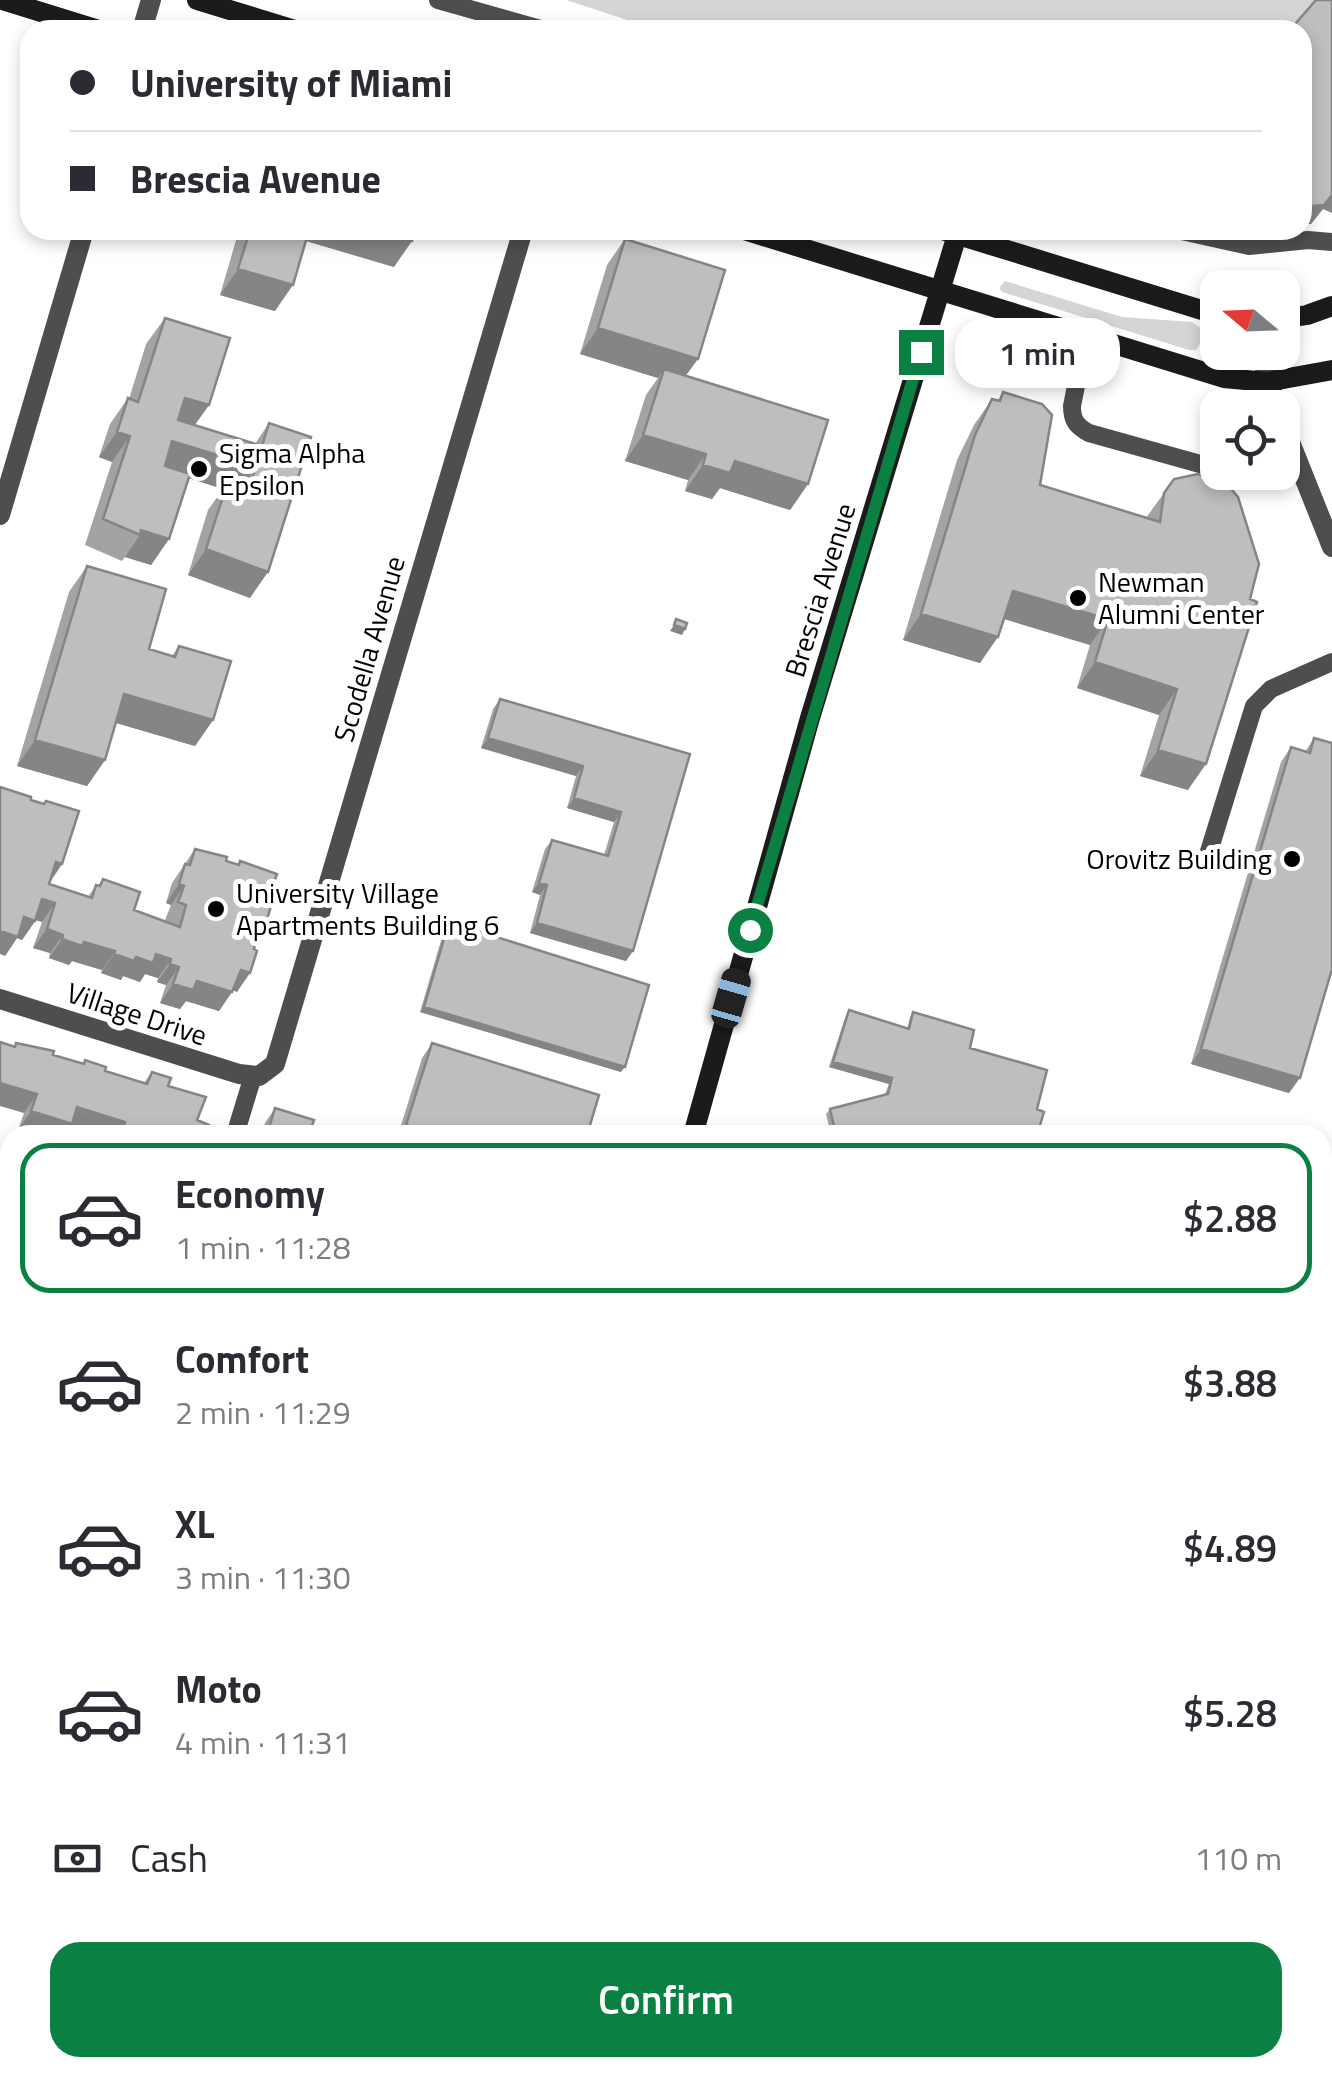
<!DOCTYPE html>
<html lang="en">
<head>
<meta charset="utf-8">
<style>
	:root { --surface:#fff; --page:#f7f7f7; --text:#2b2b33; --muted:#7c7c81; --line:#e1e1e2; --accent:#0b8043 }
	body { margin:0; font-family:"Titillium Web",sans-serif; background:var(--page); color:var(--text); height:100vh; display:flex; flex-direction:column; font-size:38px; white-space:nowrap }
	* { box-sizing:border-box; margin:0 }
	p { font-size:32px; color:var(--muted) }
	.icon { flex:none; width:55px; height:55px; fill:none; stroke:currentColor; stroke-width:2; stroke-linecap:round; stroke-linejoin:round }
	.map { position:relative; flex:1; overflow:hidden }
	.sheet { position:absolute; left:0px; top:1125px; width:1332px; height:952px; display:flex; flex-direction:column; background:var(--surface); border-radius:30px 30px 0 0; box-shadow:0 5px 15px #0003 }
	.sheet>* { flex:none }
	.top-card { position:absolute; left:20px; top:20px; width:1292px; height:220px; border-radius:30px; box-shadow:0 5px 15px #0003; display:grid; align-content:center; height:220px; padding:0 50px; background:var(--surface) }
	.needle { width:65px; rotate:289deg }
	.buttons { position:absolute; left:1200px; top:270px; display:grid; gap:20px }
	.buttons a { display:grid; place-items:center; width:100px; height:100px; border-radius:20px; background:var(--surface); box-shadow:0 5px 15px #0003; font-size:50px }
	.end { position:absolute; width:45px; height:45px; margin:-22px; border:12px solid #0b8043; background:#fff; box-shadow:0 0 0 5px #fff }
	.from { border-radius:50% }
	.bubble { position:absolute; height:70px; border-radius:30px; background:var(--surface); box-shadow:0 5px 15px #0003; font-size:32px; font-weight:600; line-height:70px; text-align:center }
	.car { position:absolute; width:30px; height:60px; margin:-30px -15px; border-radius:12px; box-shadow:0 0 8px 2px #0007; background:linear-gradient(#222 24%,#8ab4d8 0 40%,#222 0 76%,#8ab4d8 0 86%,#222 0) }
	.top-card b { display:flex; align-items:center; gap:35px; height:95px; font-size:38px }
	.top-card b+b { border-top:2px solid var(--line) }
	.top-card i { width:25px; height:25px; background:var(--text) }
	ul { padding:18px 0 0; list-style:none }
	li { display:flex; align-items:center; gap:30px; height:150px; margin:0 20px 15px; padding:0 30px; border:5px solid transparent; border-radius:30px }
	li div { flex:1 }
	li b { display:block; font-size:38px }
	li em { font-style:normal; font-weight:600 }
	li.active { border-color:var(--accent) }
	li>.icon { width:90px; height:90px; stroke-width:1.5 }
	.pay { display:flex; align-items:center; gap:25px; height:110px; padding:0 50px; font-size:38px }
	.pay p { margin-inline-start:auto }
	.primary-button { display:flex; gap:20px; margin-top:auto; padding:20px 50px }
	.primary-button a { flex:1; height:115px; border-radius:30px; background:var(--accent); color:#fff; font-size:40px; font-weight:600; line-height:115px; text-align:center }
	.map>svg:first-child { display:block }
</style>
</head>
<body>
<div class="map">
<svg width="1332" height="2076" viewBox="0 0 1332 2076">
	<rect width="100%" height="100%" fill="#fff"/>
	<path fill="#d5d5d5" d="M566,0H1332L1329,209H1323L1311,224L1302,30H658Z
		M1005,281L1122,317L1192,322L1203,330L1204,337L1196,350H1189L1002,292L999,288Z"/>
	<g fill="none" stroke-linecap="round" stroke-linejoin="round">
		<path stroke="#4e4e4e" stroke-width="18" d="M438,0L544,30
			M1177,230L1249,246L1308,240L1332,242
			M1086,336L1072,406C1072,420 1076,426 1089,433L1218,469
			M1207,858L1254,706L1271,689L1332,662
			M235,1135L253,1076
			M0,1534L10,1537
			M1322,1990L1332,1993"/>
		<path stroke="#4e4e4e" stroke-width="20" d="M142,30L151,0
			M1260,352L1277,408
			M1282,422L1332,547
			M0,515L84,230
			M0,999L239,1074L259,1076L275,1064L523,230
			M920,2068L948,2076"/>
		<path stroke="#1b1b1b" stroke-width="20" d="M2,0L99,30
			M197,0L295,30
			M744,230L1224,378L1267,382L1332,370
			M942,230L1218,315
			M1282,319L1307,315L1332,306
			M693,1135L810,718L957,235
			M0,1347L10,1350
			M1322,1752L1332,1755
			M444,2076L447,2068"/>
	</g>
	<path fill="#a3a3a3" d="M239,230H415L394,267L306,241L275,311L220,295Z
		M625,239L686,376L808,484L790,510L720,488L712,499L685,491L688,480L625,461L646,395L658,378L580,354L607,265Z
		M165,318L209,405L195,425L255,444L269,423L250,598L188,575L208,510L223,489L189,478L169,539L151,565L125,557L122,561L85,545L112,462L99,457L110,424L128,398L129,399L146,344Z
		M1003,392L1040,485L1146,518L1174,479L1188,790L1140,776L1159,715L1077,688L1090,645L1004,619L980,663L903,640L957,460L974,425L992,399L998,400Z
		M87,566L149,649L172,656L179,646L213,720L195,746L116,723L105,760L87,786L17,766L69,592Z
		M500,699L690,754L626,961L530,933L540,895L532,892L545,849L552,840L604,855L614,822L567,808L576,776L481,748L493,709Z
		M1314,738L1289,1093L1191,1064L1281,762L1291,747L1305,752Z
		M31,800L62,864L49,884L88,897L96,885L99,886L103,879L134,910L173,924L165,920L171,905L166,903L172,883L195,849L237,864L240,861L254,949L237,992L233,990L219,1011L186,1001L180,1009L160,1003L166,985L157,982L158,978L145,974L140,982L123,976L121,980L101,973L102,970L72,961L69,965L49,958L50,953L33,948L42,922L36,920L22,940L17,938L5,956Z
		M449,922L621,1072L420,1012L445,927Z
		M849,1010L907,1029L910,1017L913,1012L970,1048L1037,1109V1135H831L826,1114L830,1109L885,1094L889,1084L829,1067L846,1015Z
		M16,1043L83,1063L85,1060L105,1071L144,1083L152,1072L168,1086L197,1120L207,1135H93L69,1127L64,1135H34L18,1130L24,1113L14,1046Z
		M432,1043L587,1135H398L422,1058Z
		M275,1108L312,1126L344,1135H261L265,1123Z"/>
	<path fill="#858585" d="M1332,195V213L1323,209L1311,224H1302V207Z
		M302,230H375L412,241L394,267L296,238Z
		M238,269L293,285L275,311L220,295Z
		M598,328L698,359L679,385L664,369L658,378L580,354Z
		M185,398L209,405L190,431L167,424Z
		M117,432L130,436L112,462L99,457Z
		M643,435L706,454L688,480L625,461Z
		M172,441L256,467L238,493L227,484L223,489L154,467Z
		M735,461L808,484L790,510L720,488L712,499L685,491L703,465Z
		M141,530L169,539L151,565L125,557L140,535Z
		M206,549L268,572L250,598L188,575Z
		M1013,591L1108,619L1090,645L995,616Z
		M921,614L998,637L980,663L903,640Z
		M674,625L685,629L682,635L670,631Z
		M1095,662L1177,689L1159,715L1077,688Z
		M124,694L213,720L195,746L106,720Z
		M488,738L583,766L576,776L481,748Z
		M35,740L105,760L87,786L17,766Z
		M1158,750L1206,764L1188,790L1140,776Z
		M574,798L621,812L614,822L567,808Z
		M56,862L62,864L49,883Z
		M539,883L547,885L540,895L532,892Z
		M179,884L184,886L171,905L166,903Z
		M42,899L55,903L42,922L29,918Z
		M24,917L35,921L22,940L17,938L5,956L0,954V931Z
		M537,923L633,951L626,961L530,933Z
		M47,929L63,935L50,953L33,948Z
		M62,939L84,942L115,951L102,970L72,961L69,965L49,958Z
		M114,954L136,957L156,954L171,959L158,978L145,974L140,982L123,976L121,980L101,973Z
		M170,964L179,967L166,985L157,982Z
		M241,970L250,973L237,992L228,988Z
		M197,981L232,992L219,1011L186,1001L180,1009L160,1003L173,984Z
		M424,1007L625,1067L621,1072L420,1012Z
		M1201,1049L1300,1078L1289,1093L1191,1064Z
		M833,1062L892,1078L889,1084L829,1067Z
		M0,1083L37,1094L24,1113L0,1106Z
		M77,1107L125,1122L116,1135H93L69,1127L64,1135H34L18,1130L31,1111Z
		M406,1125L438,1135H399Z
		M1,1223L10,1226V1249L0,1246Z
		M1322,1448L1332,1451V1482L1322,1480Z
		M0,1495L10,1498V1516L0,1513Z
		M1322,1612L1332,1615V1621L1322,1618Z
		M1322,1891L1332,1894V1906L1322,1903Z
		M1202,2068H1209L1238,2076H1197Z"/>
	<path fill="#bebebe" stroke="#858585" stroke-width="2.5" d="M1316,0H1332V195L1324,205L1302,207V30H1290Z
		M250,230H309L293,285L238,269Z
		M375,230H415L412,241Z
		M625,239L725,270L698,359L598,328Z
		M165,318L230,338L209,405L185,398L178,420L262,446L269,423L311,437L268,572L206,549L227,484L248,491L256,467L172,441L165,466L190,474L169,539L141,530L140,535L103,519L130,436L117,432L128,398L138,402Z
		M664,369L828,420L808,484L735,461L730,473L703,465L706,454L643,435Z
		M1003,392L1042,404L1052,415L1040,485L1160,522L1164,493L1174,479L1198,474L1227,484L1238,497L1259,564L1250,599L1257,602L1206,764L1158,750L1177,689L1095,662L1108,619L1013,591L998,637L921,614L975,435L992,399L1000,401Z
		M87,566L166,589L149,649L175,657L179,646L231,661L213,720L124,694L105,760L35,740Z
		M676,619L687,623L685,629L674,625Z
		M500,699L690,754L633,951L537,923L547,885L539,883L552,840L608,856L621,812L574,798L583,766L488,738Z
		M1314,738L1332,743V969L1300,1078L1201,1049L1291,747L1310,753Z
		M0,787L31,797V800L44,804L46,801L79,811L62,864L56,862L49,884L92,898L96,885L100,886L103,879L140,892L134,910L180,927L186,905L178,902L184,886L179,884L185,864L190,865L195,849L227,857L226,861L239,865L240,861L277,874L272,888L276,889L261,940L256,938L254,949L257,951L250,973L241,970L232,992L197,981L193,990L173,984L179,967L170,964L171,959L156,954L153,963L136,957L134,961L114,954L115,951L84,942L82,946L62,939L63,935L47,929L55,903L42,899L35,921L24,917L18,937L0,931Z
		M449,922L649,985L625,1067L424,1007Z
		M849,1010L909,1029L913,1012L974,1030L970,1048L1047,1070L1037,1109L1044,1112L1037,1135H836L830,1109L888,1094L892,1078L833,1062Z
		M0,1042L15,1047L16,1043L54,1051L53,1055L84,1064L85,1060L106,1067L105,1071L147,1084L152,1072L171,1078L168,1086L206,1097L197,1120L209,1125L207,1135H121L125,1122L77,1107L72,1124L31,1111L37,1094L0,1083Z
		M432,1043L599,1095L587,1135H438L406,1125Z
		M275,1108L314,1120L312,1126L344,1135H267Z
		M1322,1166L1332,1169V1451L1322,1448Z
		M0,1168L9,1171L10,1168V1226L1,1223L0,1226Z
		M0,1418L10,1421V1498L0,1495Z
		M1322,1540L1332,1543V1615L1322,1612Z
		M0,1629L5,1630L0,1652Z
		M1322,1848L1332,1851V1894L1322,1891Z
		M539,2068H598L595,2076H536Z
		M625,2068H693L691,2076H622Z
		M1209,2068H1311L1309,2076H1238Z"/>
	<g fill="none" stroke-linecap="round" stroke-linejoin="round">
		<path stroke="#0b8043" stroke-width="12" d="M750,930L921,352"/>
	</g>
	<g fill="#000" stroke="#fff" stroke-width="4">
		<circle cx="199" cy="469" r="10"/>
		<circle cx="1078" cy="598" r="10"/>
		<circle cx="1292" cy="859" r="10"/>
		<circle cx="216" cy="909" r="10"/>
	</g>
	<g text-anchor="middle" stroke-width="10" stroke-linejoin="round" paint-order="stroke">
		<g font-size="28" fill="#000" stroke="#fff" text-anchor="start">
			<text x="219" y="463">Sigma Alpha<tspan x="219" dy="32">Epsilon</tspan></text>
			<text x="1098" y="592">Newman<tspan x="1098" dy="32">Alumni Center</tspan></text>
			<text x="1272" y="869" text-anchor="end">Orovitz Building</text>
			<text x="236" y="903">University Village<tspan x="236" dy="32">Apartments Building 6</tspan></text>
		</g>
		<g font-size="28" fill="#000" stroke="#fff">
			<text transform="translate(820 590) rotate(-73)" y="10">Brescia Avenue</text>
			<text transform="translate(369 649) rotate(-74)" y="10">Scodella Avenue</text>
			<text transform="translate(137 1014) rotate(18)" y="10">Village Drive</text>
		</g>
	</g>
</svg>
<div class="buttons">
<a><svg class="needle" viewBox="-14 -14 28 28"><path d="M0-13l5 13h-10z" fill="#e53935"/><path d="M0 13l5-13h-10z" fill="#7c7c81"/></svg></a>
<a><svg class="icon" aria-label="locate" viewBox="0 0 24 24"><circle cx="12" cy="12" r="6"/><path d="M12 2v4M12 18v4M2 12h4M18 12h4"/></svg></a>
</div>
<i class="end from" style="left:750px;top:930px"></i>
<i class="end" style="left:921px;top:352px"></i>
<div class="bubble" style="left:955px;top:318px;width:165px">1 min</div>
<i class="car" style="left:731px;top:998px;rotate:16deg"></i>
<div class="top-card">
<b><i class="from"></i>University of Miami</b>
<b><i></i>Brescia Avenue</b>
</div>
<section class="sheet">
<ul>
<li class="active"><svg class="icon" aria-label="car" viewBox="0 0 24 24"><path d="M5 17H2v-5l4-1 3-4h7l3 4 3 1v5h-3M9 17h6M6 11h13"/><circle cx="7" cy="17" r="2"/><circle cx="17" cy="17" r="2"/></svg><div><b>Economy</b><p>1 min · 11:28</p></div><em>$2.88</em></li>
<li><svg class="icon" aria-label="car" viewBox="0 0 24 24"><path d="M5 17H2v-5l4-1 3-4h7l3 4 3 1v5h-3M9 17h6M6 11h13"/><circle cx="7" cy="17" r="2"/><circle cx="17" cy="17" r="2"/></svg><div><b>Comfort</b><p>2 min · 11:29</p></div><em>$3.88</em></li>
<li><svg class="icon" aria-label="car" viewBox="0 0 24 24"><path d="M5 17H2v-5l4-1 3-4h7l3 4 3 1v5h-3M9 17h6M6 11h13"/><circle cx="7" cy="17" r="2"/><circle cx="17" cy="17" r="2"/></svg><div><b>XL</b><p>3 min · 11:30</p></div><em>$4.89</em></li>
<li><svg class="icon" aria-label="car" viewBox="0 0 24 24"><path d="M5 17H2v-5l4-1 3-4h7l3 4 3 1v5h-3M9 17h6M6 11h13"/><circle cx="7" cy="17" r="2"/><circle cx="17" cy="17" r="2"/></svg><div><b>Moto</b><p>4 min · 11:31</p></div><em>$5.28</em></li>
</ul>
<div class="pay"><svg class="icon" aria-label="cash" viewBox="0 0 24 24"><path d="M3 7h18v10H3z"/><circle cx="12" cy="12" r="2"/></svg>Cash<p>110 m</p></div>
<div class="primary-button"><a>Confirm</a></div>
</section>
</div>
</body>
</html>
